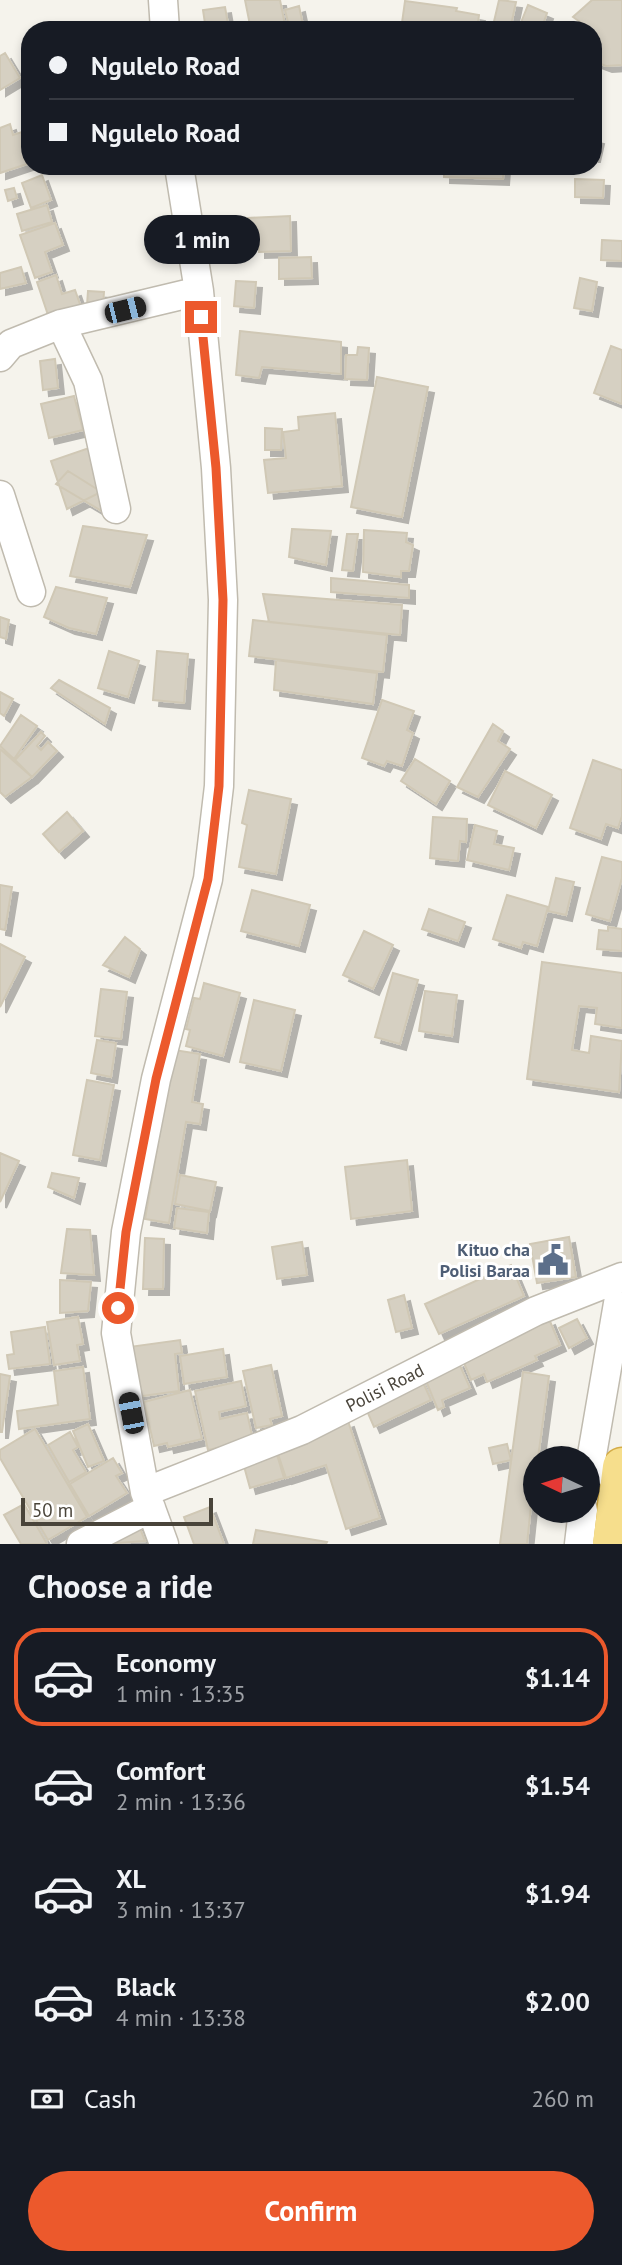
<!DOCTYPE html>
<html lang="en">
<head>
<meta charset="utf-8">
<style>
	:root { --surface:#171b24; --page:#242831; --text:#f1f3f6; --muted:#9ea1a6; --line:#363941; --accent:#ec592c }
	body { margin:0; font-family:"PT Sans",sans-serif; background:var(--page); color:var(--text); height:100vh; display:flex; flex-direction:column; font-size:26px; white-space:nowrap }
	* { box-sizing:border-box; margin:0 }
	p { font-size:23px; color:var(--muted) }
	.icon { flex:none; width:38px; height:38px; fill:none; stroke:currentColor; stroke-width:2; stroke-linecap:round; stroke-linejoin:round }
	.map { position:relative; height:1544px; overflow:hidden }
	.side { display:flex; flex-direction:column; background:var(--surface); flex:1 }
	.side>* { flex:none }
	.banner { position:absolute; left:21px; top:21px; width:581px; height:154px; border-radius:28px; box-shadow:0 4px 10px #0003; display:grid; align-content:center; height:154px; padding:0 28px; background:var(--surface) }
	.needle { width:46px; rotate:274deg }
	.controls { position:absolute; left:523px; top:1446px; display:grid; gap:14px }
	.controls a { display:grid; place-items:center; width:77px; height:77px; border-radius:50%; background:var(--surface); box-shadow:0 4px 10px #0003; font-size:35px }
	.scale { position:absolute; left:21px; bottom:18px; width:192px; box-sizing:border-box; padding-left:7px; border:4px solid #49443a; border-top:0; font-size:19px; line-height:24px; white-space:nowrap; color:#49443a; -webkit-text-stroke:5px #fff; paint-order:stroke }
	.end { position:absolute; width:32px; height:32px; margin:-16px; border:9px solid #ec592c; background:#fff; box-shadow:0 0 0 4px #fff }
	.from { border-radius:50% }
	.bubble { position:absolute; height:49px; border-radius:24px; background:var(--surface); box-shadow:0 4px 10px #0003; font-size:23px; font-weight:800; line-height:49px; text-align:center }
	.car { position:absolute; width:21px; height:42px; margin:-21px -10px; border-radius:9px; box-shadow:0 0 5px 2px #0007; background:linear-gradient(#222 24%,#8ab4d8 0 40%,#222 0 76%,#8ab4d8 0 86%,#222 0) }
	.banner b { display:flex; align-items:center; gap:24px; height:66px; font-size:26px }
	.banner b+b { border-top:2px solid var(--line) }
	.banner i { width:18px; height:18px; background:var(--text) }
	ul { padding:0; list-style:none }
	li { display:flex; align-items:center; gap:21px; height:98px; margin:0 14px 10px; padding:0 14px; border:4px solid transparent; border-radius:28px }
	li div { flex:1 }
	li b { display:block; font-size:26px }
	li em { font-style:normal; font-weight:800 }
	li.selected { border-color:var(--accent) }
	li>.icon { width:63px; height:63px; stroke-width:1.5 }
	h2 { padding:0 28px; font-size:32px; line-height:84px }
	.pay { display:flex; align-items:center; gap:18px; height:77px; padding:0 28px; font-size:26px }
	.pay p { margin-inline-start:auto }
	.action { display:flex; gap:14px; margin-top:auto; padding:14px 28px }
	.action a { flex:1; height:80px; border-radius:42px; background:var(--accent); color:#fff; font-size:28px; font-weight:800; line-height:80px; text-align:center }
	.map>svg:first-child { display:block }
</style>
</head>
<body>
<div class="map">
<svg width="622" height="1544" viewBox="0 0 622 1544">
	<defs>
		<filter id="shadow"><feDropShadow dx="6" dy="6" stdDeviation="0" flood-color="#0004"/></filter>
	</defs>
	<rect width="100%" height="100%" fill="#f5f3ec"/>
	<path fill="#d6d0c2" stroke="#d0c8b5" stroke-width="2" filter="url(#shadow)" d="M245,0H280L286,30H251Z
		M499,0L516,2L510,30H492Z
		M592,0H622V65L606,66L593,61L597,34L573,17Z
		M405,1L457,8L456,11L479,15L477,30H401Z
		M528,5L547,13L541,30H518Z
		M299,6L304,30H290L285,10Z
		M225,7L229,30H206L203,10Z
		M5,53L20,78L0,90V56Z
		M10,124L13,135L25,131L30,145V163L0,173V128Z
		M593,137L598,138L594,156H593Z
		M444,166H504L503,179L444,177Z
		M42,175L51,200L31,208L22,183Z
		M575,179L604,180L603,198L575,197Z
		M14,188L17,198L8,201L5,190Z
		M47,205L52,222L22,231L17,214Z
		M290,216L291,251L259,252V237L248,238V218Z
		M55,223L63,245L45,252L52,272L35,278L20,235Z
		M602,240L622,241V261L601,260Z
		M311,257L312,278L279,279V258Z
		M21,267L26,283L0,289V273Z
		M56,275L62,294L75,290L82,310L50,321L37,282Z
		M580,278L597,282L592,311L574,308Z
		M236,281L256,282L254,308L234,306Z
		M88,291L104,292L103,306L87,305Z
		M240,331L341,342V374L262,367L259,378L236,375Z
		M611,346L622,350V404L594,393Z
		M358,347L369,348L367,380L345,379L346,355H357Z
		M55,359L58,388L43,390L40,361Z
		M377,377L428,387L402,517L351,507Z
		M74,396L83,430L49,438L41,404Z
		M335,413L342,486L268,493L264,460L286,458L283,432L299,430L298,417Z
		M265,428L282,429L281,450H265Z
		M89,448L101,492L67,509L51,461Z
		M68,471L111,498L105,513L56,484Z
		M83,526L147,535L130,587L70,576Z
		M292,529L331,531L326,565L289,557Z
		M364,530L407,533L406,542L413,545L409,571H401V577L363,572Z
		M347,534H358L353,571L342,570Z
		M331,578L409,585V598L331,592Z
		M56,587L107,598L96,634L69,628L44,617Z
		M263,594L402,605L400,635L269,622Z
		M0,617L9,620L6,639L0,637Z
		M253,620L387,635L383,672L249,656Z
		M109,651L139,661L128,697L98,688Z
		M157,651L188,654L184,703L153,700Z
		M276,660L377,673L373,704L274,690Z
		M59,680L110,708L105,724L51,688Z
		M0,692L13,699L4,716L0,713Z
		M382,700L414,711L407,730L413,733L402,766L387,761L384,766L362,758Z
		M21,715L37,726L14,759L0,746Z
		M493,724L503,731L498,741L510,749L478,797L457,787Z
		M41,732L45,736L37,746L41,750L48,742L57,751L32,777L15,760Z
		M0,749L32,777L5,797L0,792Z
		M415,759L450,781L436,804L401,781Z
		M593,760L622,770V816L618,828L606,824L601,839L570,828Z
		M505,771L552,795L536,828L488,805Z
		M249,790L291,799L276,874L239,867L247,825L242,823Z
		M67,812L83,831L59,852L43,834Z
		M433,817L467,819L466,842L460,841L458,861L430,858Z
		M475,825L497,831L494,844L514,848L509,870L467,860Z
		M602,857L622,862V878L610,921L586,914Z
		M556,878L574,882L566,915L548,911Z
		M0,885L12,887L5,930L0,929Z
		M252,890L310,905L299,946L241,931Z
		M507,895L548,907L537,946L523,942L521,948L493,939Z
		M429,909L465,922L458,941L422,929Z
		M608,927L622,929V951L597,949L599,930L608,931Z
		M364,931L393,945L373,989L343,975Z
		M125,937L140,949L129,977L103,965Z
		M0,944L25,957L0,1007Z
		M542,962L622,973V1028L595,1024L597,1008L579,1006L572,1050L589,1053L591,1036L622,1041L619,1092L527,1079Z
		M393,973L418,980L400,1044L375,1037Z
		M204,983L240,993L223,1056L186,1046L190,1030L186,1029L194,998L200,999Z
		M101,989L127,992L121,1039L95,1036Z
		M425,991L457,995L452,1036L419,1031Z
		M254,1000L295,1010L281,1071L240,1062Z
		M97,1040L116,1043L111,1077L91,1073Z
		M174,1050L200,1054L192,1102L203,1104L200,1124L186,1122L169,1223L145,1219Z
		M87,1080L114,1085L100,1160L73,1155Z
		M0,1153L19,1161L0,1202Z
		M407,1160L412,1211L351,1219L345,1167Z
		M52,1173L79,1178L74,1198L48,1187Z
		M180,1175L216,1182L210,1211L175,1204Z
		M177,1208L209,1212L207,1233L174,1228Z
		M67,1229L90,1230L94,1275L61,1273Z
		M569,1237L576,1277L537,1283L530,1244Z
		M145,1238L164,1239L163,1289H143Z
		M302,1242L307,1275L277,1279L272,1247Z
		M511,1265L524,1296L439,1334L425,1304Z
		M60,1280L91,1282L88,1311L60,1313Z
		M404,1295L412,1328L396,1332L388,1300Z
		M78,1317L83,1344L77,1345L80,1361L54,1365L47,1322Z
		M549,1319L560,1345L535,1356L537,1360L487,1382L484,1374L471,1380L462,1358Z
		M577,1319L587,1338L569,1348L559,1328Z
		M45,1327L50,1364L9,1369L7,1355L14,1354L11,1332Z
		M180,1340L182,1353L175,1354L179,1391L135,1397L129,1347Z
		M223,1349L227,1377L184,1384L180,1356Z
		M458,1361L470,1388L442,1400L444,1407L438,1410L424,1376Z
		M271,1365L282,1416L270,1419L272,1425L256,1428L243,1371Z
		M83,1367L90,1419L19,1429L17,1411L58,1405L54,1371Z
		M523,1372L549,1376L538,1458H536L527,1544H500Z
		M0,1374L10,1376L2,1432H0Z
		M421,1378L431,1400L374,1427L364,1404Z
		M241,1381L246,1406L219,1412L220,1419L247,1413L253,1440L208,1450L195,1391Z
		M190,1390L202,1439L168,1447L167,1443L154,1446L144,1402Z
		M348,1421L380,1518L346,1529L326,1465L286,1478L275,1445Z
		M88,1424L104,1461L88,1467L73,1431Z
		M35,1429L87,1517L48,1540L0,1458V1450Z
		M70,1432L78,1447L73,1450L86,1472L69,1482L48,1445Z
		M507,1444L511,1460L493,1464L489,1448Z
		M275,1448L284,1478L250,1488L242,1459Z
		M113,1458L122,1473L116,1476L127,1493L89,1516L70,1484Z
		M24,1504L47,1544H21L4,1515Z
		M210,1507L224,1544H194L184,1517Z
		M136,1518L145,1541L103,1544Z
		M256,1530L327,1542L326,1544H253Z"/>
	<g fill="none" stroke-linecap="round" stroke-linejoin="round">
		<defs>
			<path id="minor" d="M163,0L165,30
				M61,324L88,381L116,509
				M0,357L11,344L61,324L199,291
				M0,495L31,592
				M588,1478L622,1280
				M145,1492L302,1430L536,1311L622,1277
				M81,1544L151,1508
				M164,1544L145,1492L116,1333L126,1232L156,1079L208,879L219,786L223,600L216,468L199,291L179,166
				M579,1544L583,1510"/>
			<path id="trunk" d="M612,1544L622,1467"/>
		</defs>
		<use href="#minor" stroke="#c0bbaf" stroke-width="31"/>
		<use href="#trunk" stroke="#d4ac47" stroke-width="41"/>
		<use href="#minor" stroke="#fff" stroke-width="28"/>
		<use href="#trunk" stroke="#f6de8c" stroke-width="38"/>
	</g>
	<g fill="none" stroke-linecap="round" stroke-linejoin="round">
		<path stroke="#ec592c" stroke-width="9" d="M118,1308L126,1232L156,1079L208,879L219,786L223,600L216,468L201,317"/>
	</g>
	<defs>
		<symbol id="civic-bare" viewBox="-9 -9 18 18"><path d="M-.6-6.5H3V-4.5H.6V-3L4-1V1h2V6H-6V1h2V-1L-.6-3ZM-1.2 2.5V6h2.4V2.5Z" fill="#5c6f8a" stroke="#fff" stroke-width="2.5" paint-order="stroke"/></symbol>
	</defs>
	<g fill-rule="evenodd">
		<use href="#civic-bare" x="531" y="1238" width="44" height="44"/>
	</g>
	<g text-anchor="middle" stroke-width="6" stroke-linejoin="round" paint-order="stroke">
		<g font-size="18" font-weight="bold" fill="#4e5e75" stroke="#fff" text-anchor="end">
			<text x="530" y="1256">Kituo cha<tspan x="530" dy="21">Polisi Baraa</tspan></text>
		</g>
		<g font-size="18" fill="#49443a" stroke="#fff">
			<text transform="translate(385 1388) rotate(-27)" y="6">Polisi Road</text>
		</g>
	</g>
</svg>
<div class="controls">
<a><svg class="needle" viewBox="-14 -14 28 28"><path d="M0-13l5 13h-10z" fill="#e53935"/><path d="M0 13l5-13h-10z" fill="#9ea1a6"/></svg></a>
</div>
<div class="scale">50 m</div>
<i class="end from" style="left:118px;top:1308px"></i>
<i class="end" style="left:201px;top:317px"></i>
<div class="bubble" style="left:144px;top:215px;width:116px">1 min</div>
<i class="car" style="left:125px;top:310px;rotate:76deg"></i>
<i class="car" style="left:131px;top:1413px;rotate:349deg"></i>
<div class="banner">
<b><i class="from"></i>Ngulelo Road</b>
<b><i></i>Ngulelo Road</b>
</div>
</div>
<section class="side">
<h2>Choose a ride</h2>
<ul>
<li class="selected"><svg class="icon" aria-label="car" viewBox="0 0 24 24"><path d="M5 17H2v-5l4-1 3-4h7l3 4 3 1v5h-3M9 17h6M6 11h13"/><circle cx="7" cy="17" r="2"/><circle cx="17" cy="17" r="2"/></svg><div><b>Economy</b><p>1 min · 13:35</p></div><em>$1.14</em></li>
<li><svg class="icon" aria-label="car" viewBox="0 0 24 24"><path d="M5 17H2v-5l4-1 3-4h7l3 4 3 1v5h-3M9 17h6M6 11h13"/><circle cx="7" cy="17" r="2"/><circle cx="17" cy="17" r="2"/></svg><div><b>Comfort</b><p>2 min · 13:36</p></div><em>$1.54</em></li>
<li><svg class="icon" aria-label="car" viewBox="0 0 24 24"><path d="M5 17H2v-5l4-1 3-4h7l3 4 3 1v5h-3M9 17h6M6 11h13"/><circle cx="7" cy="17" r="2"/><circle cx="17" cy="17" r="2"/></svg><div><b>XL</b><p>3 min · 13:37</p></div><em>$1.94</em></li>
<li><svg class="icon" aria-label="car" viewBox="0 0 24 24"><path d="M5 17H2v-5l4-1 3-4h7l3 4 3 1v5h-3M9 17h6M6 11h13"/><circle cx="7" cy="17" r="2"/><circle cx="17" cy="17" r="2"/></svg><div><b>Black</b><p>4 min · 13:38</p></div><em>$2.00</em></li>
</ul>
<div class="pay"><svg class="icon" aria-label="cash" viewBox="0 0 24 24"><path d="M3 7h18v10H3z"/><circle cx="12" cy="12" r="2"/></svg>Cash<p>260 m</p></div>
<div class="action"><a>Confirm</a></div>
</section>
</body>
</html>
